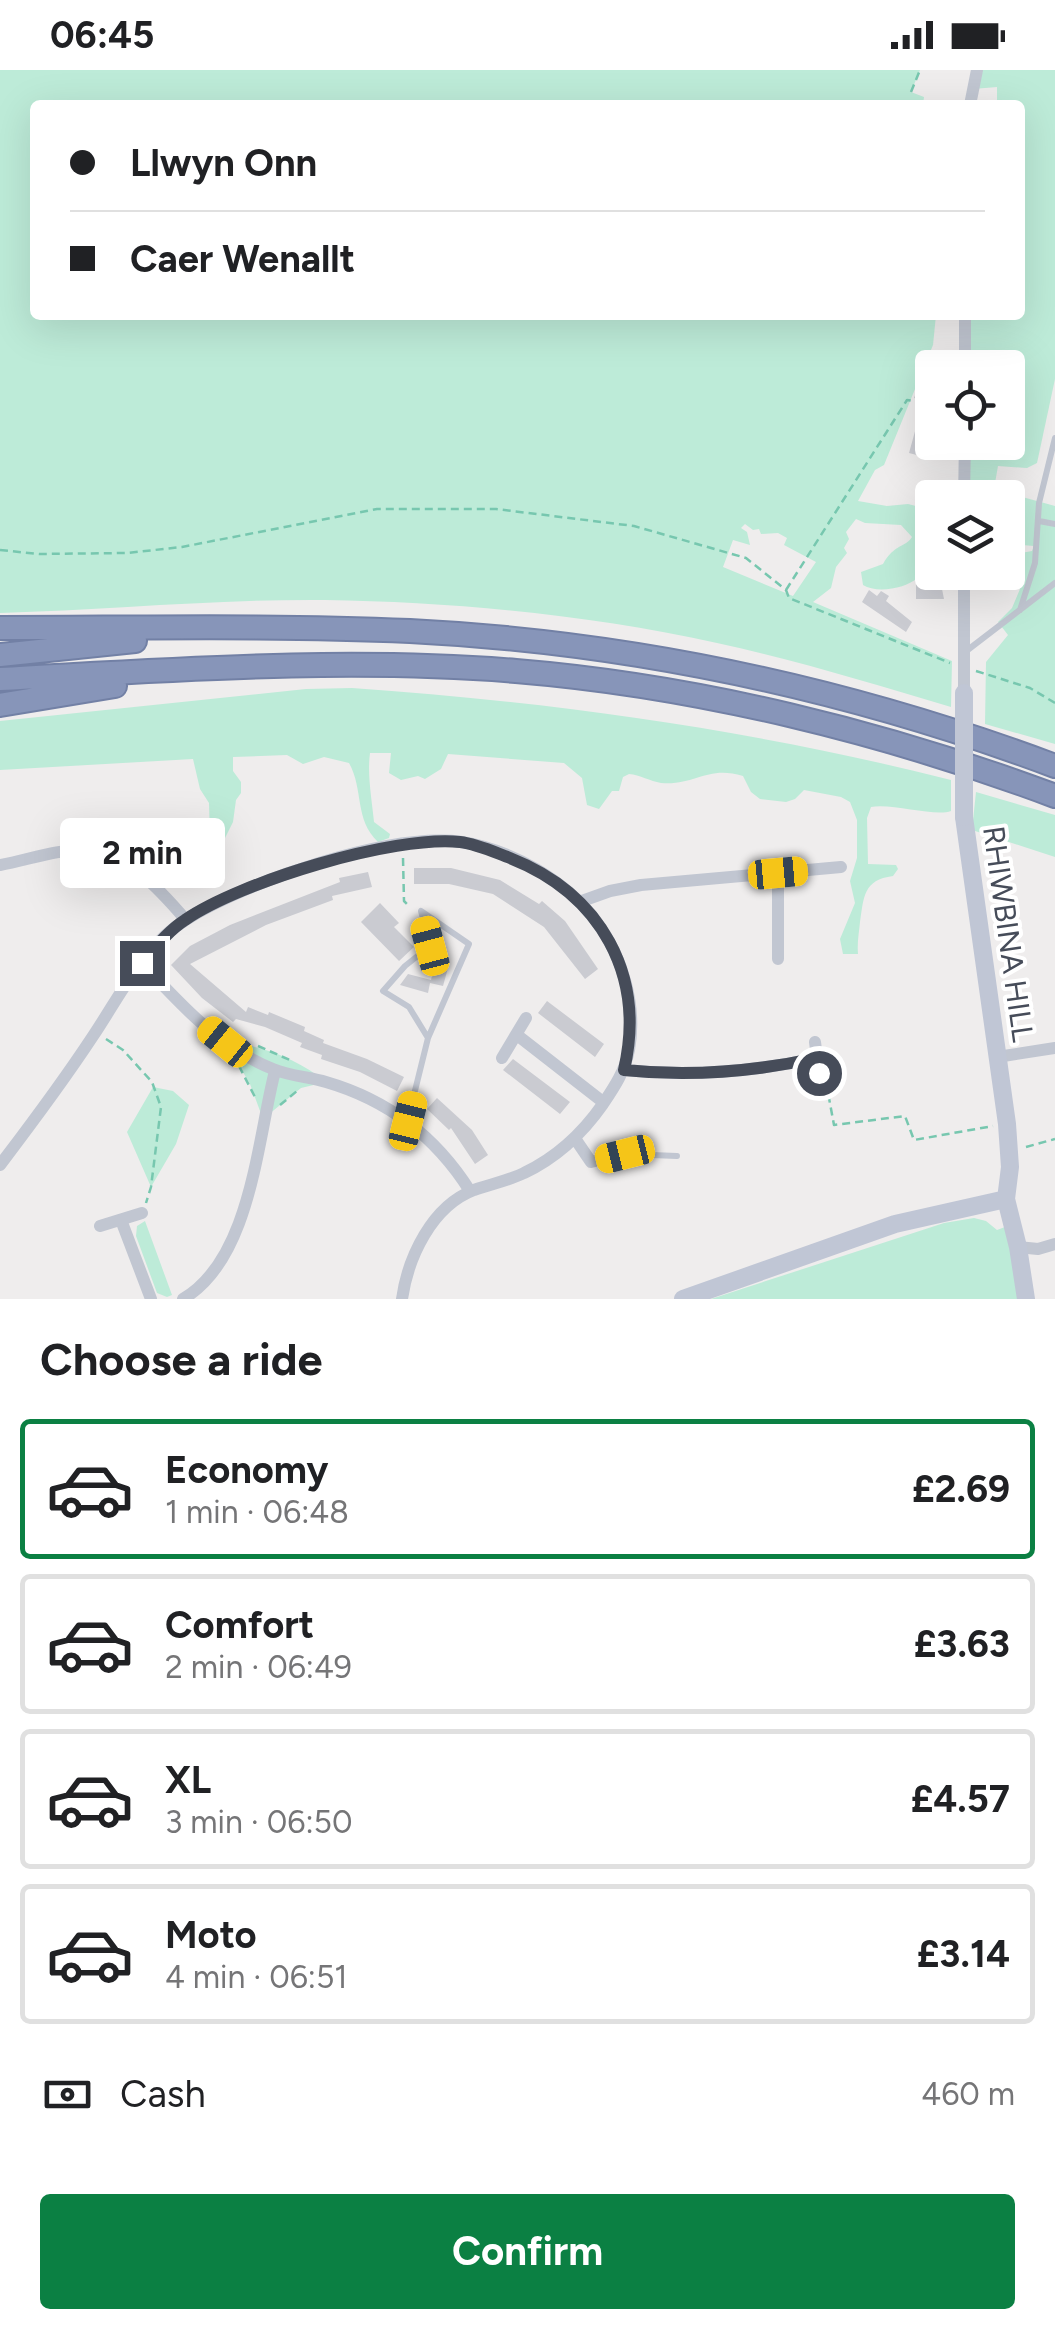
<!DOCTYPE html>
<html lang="en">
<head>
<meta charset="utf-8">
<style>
	:root { --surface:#fff; --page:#f2f2f2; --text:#202124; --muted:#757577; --line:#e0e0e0; --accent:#0b8043 }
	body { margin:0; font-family:Figtree,sans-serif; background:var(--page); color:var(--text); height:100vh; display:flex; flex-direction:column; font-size:38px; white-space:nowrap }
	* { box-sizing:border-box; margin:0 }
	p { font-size:32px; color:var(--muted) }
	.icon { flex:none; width:55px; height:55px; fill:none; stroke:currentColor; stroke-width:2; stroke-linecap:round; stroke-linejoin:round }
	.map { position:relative; height:1229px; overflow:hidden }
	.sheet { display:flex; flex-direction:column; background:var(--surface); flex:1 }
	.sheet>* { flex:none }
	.hud { position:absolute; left:30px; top:30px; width:995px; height:220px; border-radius:10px; box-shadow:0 10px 40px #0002; display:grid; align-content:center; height:220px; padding:0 40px; background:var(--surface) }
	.buttons { position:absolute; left:915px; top:280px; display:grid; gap:20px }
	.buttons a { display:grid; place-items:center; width:110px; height:110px; border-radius:10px; background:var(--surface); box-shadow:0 10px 40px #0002; font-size:50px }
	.end { position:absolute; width:45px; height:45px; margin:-22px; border:12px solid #464c59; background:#fff; box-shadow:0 0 0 5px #fff }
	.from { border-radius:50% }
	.bubble { position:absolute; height:70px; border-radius:10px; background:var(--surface); box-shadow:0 10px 40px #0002; font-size:32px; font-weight:700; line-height:70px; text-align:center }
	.car { position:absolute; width:30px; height:60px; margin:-30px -15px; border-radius:12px; box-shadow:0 0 8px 2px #0007; background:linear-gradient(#f5c518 24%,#345 0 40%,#f5c518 0 76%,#345 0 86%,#f5c518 0) }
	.hud b { display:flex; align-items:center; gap:35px; height:95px; font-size:38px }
	.hud b+b { border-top:2px solid var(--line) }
	.hud i { width:25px; height:25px; background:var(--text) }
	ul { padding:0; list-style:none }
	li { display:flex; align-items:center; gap:30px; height:140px; margin:0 20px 15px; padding:0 20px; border:5px solid var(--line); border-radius:10px }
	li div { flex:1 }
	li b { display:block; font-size:38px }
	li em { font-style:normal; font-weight:700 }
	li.selected { border-color:var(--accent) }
	li>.icon { width:90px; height:90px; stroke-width:1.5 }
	h2 { padding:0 40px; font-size:45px; line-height:120px }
	.pay { display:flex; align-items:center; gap:25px; height:110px; padding:0 40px; font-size:38px }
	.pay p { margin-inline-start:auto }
	.cta { display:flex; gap:20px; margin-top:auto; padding:20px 40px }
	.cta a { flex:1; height:115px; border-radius:10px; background:var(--accent); color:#fff; font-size:40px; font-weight:700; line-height:115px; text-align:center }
	.status { display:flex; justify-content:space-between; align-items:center; height:70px; padding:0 50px; background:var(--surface); direction:ltr }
	.status svg { height:28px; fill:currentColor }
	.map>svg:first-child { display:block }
</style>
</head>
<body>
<div class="status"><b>06:45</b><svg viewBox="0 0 49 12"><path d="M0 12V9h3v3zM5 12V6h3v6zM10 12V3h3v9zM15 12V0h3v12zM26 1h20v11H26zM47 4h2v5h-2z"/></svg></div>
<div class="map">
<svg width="1055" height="1229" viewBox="0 0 1055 1229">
	<rect width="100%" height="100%" fill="#efeded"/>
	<path fill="#bdebd8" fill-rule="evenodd" d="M0,0H920L911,22L924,27L923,35H35V245H936L933,275L884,395L875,400L858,431L887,436L908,434L932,440V502L958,503L945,508H917C907,518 877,524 863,515L861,502L883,494C894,474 906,477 912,467L901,455L865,453L856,449L846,462L849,469L844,478L847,483L836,497L831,518L813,532L952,591L951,637C874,614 796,590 717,573C590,545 455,532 325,530C216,529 108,540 0,543ZM745,454L753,460L759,459L761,464L778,463L787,468L784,475L816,492L793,526L723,497L733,470L750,475L747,462L741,458Z
		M977,0H1055V309L1037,393L1027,398L998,396L994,419L1055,436V674L985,654L986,592L1008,565L998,552L1012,538L1020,519L1011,513L1016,490L1021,483L1032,481L1034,476L1008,474V428H964L965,373L1008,372V298L965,297V245H1020V35H991L997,31V17L973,19Z
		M352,618C554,632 754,660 951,710V741C935,747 892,733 871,737L867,748L868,794L896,795L898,799L893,806C863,810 864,827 860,852C859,863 857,872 858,884H843L840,869L855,833L850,811L857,788V750L850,732L841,727L804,720L795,729L786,732L760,729L751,722L743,706C707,695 695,716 661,713C650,711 640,705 629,704L623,707L619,721H612L599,739L587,735L582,708L564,693L448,684L441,699L425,709L418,706L401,710L389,703L391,683H370C367,705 372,730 374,752L390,764L389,768L378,772C354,749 364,720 349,693L324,687L303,694L287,685L233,687V701L241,712V723L236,730L233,752L221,776L215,775L210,768L209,733L200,719L193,689L0,700V651L306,619Z
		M976,722L1055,745V787L972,760Z
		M225,972C262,975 298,989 326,1012L301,1018L263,1049L250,1014Z
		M153,1017L173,1021L189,1035L176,1074L151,1117L127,1062Z
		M974,1148L986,1151L997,1160L1013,1154L1024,1229H711L944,1153Z
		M145,1151L172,1225L167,1227L157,1223L136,1166L137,1156Z"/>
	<path fill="#cacbd1" d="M932,281V285H947L946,298H932V315H928L925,331L914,328Z
		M922,336L932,337L935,372L928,388L909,383Z
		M916,508L940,509L944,529H916Z
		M869,520L877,526L881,521L889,526L886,531L912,552L906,562L862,532Z
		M414,798H451L500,810L539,834L542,831L565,851L598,899L585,909L544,857L493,824L449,814H414Z
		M368,802L372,817L332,826L333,830L266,855L190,894L246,942L248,937L268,945L269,942L305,957L304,961L324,970L323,973L367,989L404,1007L397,1021L360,1002L321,989L322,985L300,977L302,973L265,957L236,949L233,952L202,928L171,895L190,876L230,855L340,812L339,808Z
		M380,833L399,853L394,857L414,877L399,891L361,852Z
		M434,895L448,898L443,916L430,913L428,923L400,915L408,904L431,910Z
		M547,931L604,974L595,987L538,943Z
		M513,989L570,1032L560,1044L503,1000Z
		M437,1028L472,1060L488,1085L475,1094L451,1058L449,1060L427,1039Z"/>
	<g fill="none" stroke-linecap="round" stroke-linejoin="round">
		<defs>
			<path id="highway" d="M0,558C137,558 274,555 410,561C630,572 849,619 1055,696
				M0,585L135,571
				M0,609C172,600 345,587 516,601C698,616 884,662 1055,726
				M0,635L115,616"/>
		</defs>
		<use href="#highway" stroke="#7280a5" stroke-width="26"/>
		<path stroke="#77c7af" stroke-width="2.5" stroke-dasharray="8 5" stroke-linecap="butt" d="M911,22L920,0
			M0,480L39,484L127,483L182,477L377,439H496L634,456L746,488L786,520L789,528L950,593
			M786,520L907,330L932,334
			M976,601L1030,618L1055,633
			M403,788L404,831L410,837
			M106,969L123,980L152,1012L161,1037L151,1117L146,1133
			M258,976L292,991
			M239,996L256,1029
			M826,1012L834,1055L905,1046L914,1070L993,1056
			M280,1035L297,1021
			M1026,1077L1055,1069"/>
		<path stroke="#c1c6d1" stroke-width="6" d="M1039,451L1055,454
			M1020,540L1035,493L1039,433L1055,368
			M965,582L1055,513
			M408,1049L428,968L469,874L421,841L430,876L405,896L383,921L409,937L428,968
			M626,1084L677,1086"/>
		<path stroke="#c1c6d1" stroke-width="12" d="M970,35L977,0
			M965,245V298
			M964,428L965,372
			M964,623V502
			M0,795C28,790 57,779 85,780C126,781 161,821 185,849
			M778,803V889
			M582,831L610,821L641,815L841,797
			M142,893C180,934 220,978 273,999C290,1006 309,1007 326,1012C388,1030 436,1067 470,1121
			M517,965L603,1032
			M815,972L819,1003
			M997,987L1055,978
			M502,988L526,948
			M624,1000C690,1007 752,1002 817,988
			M576,1070L591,1092L625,1084
			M0,1095C32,1053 64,1010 93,966C120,926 144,875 187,849C248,811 391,762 462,772C512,780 566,811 596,851C623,887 637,936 629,980C625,1001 615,1016 603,1034C582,1064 558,1087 524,1103C508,1111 491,1114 474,1120C432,1136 408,1187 402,1229
			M121,1150L151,1229
			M100,1156L142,1143
			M1018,1177L1038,1179L1055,1174
			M183,1229C251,1189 257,1071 275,1001"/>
		<path stroke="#c0c6d5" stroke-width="18" d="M964,747L1007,1054L1010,1097L1006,1129L1018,1177L1026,1229
			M683,1229L895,1154L1006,1129"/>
		<use href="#highway" stroke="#8795b9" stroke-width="22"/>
		<path stroke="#c0c6d5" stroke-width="18" d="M964,747V623"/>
	</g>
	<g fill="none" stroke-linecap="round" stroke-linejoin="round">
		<path stroke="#464c59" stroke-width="12" d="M142,893C155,878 168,861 185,850C240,812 393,765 460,772C477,774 494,782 510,788C601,824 646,905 624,1000C690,1007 752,1002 817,988L819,1003"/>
	</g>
	<g text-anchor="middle" stroke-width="8" stroke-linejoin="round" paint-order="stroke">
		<g font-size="30" fill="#464c59" stroke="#fff">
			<text transform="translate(1008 864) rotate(82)" y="10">RHIWBINA HILL</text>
		</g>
	</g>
</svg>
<div class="buttons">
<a><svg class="icon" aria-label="locate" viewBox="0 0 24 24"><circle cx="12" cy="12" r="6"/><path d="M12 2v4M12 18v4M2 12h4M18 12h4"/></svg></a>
<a><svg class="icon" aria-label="layers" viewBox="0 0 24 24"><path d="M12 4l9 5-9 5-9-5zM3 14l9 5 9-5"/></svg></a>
</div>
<i class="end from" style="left:819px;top:1003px"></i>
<i class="end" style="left:142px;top:893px"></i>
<div class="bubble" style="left:60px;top:748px;width:165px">2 min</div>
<i class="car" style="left:778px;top:803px;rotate:85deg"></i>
<i class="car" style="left:430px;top:876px;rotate:345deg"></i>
<i class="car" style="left:225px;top:972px;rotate:309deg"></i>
<i class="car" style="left:408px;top:1051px;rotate:14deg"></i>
<i class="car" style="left:625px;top:1084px;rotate:256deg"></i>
<div class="hud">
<b><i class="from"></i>Llwyn Onn</b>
<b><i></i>Caer Wenallt</b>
</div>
</div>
<section class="sheet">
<h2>Choose a ride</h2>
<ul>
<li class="selected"><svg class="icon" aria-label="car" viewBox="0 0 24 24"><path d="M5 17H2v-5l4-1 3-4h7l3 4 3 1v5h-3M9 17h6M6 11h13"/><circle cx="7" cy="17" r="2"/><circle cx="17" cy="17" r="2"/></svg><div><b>Economy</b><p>1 min · 06:48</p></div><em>£2.69</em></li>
<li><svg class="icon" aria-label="car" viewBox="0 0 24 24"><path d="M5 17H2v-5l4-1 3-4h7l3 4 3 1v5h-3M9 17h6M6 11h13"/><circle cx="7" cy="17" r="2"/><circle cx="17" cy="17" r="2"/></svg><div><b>Comfort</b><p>2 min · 06:49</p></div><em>£3.63</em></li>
<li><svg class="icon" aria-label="car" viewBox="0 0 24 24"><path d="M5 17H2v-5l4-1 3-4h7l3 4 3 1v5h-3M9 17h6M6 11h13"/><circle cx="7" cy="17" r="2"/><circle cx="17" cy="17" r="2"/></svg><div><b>XL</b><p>3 min · 06:50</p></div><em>£4.57</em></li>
<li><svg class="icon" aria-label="car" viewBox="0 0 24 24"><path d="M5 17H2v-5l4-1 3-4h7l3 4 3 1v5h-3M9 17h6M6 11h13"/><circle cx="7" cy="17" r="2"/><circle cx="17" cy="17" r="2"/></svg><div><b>Moto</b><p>4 min · 06:51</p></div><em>£3.14</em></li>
</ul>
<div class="pay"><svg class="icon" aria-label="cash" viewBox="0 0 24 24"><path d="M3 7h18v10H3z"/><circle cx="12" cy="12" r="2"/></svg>Cash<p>460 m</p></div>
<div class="cta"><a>Confirm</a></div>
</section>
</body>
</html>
